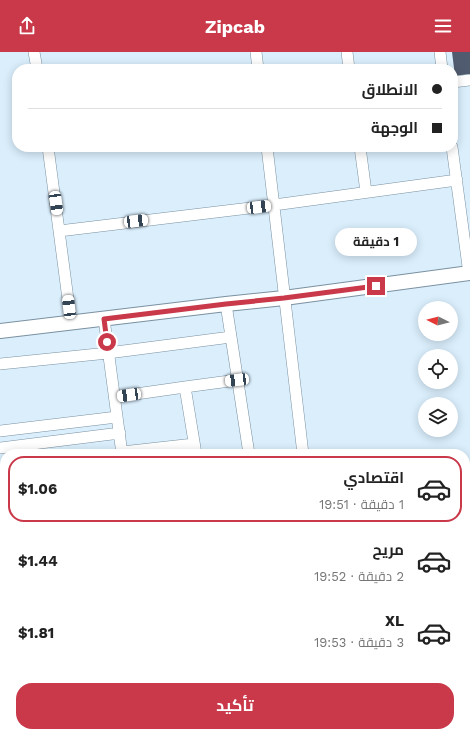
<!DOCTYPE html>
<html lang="ar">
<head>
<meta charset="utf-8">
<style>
	:root { --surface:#fff; --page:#f2f2f2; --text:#222; --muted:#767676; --line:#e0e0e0; --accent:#c9394a }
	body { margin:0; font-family:"Work Sans",Cairo,sans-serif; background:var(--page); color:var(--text); direction:rtl; height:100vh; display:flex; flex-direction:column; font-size:15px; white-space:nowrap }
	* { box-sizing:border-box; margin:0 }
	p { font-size:13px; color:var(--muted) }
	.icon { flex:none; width:22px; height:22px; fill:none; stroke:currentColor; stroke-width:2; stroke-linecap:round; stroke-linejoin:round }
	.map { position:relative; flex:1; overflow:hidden; direction:ltr }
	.details { position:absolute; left:0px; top:397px; width:470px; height:288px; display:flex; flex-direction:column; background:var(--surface); border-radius:16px 16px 0 0; box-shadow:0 2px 10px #0003; direction:rtl }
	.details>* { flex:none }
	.banner { position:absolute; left:12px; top:12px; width:446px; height:88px; border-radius:16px; box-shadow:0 2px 10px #0003; direction:rtl; display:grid; align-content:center; height:88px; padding:0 16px; background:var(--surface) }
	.needle { width:26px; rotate:276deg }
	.fabs { position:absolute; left:418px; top:249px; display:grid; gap:8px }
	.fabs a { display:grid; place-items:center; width:40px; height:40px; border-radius:50%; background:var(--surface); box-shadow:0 2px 10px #0003; font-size:20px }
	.end { position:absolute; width:18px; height:18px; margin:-9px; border:5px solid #c9394a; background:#fff; box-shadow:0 0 0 2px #fff }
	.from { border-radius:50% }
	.bubble { position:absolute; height:28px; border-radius:14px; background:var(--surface); box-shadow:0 2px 10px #0003; font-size:13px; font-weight:700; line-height:28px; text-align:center; direction:rtl }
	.car { position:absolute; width:12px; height:24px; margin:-12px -6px; border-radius:5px; box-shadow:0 0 3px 1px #0007; background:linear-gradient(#fff 24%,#345 0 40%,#fff 0 76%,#345 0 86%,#fff 0) }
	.banner b { display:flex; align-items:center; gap:14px; height:38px; font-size:15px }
	.banner b+b { border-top:1px solid var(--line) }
	.banner i { width:10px; height:10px; background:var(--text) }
	ul { padding:7px 0 0; list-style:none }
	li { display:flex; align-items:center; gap:12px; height:66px; margin:0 8px 6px; padding:0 8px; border:2px solid transparent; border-radius:16px }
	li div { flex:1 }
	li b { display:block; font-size:15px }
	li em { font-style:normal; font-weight:700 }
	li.selected { border-color:var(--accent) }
	li>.icon { width:36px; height:36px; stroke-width:1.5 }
	.primary-button { display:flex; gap:8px; margin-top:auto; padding:8px 16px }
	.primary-button a { flex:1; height:46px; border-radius:16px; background:var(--accent); color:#fff; font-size:16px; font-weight:700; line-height:46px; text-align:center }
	header { display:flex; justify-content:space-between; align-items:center; height:52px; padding:0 16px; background:var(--accent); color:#fff; font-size:18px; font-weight:700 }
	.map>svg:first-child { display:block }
</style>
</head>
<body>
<header><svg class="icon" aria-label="menu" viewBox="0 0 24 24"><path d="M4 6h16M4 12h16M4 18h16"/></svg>Zipcab<svg class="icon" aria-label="share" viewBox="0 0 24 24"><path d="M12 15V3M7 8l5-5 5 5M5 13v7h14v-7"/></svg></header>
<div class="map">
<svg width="470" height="685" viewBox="0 0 470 685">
	<rect width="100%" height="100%" fill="#daeefc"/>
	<path fill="#515b6f" d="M452,0H470V22L455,24Z"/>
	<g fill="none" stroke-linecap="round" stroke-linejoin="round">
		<defs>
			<path id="service" d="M465,600L470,640"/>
			<path id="minor" d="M34,0L37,17
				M256,0L258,17
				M347,0L349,17
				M440,0L442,17
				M453,30L470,28
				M48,95L71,270
				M267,95L303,402
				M360,95L366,140
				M452,95L469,222
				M59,179L274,153L457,128
				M226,252L249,402
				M104,267L122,402
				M0,312L108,301L231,285
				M185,335L196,402
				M115,345L185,335L237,328
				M0,379L117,365
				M0,396L120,381
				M122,400L194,392
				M0,441L5,488
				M0,509H5
				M0,619L5,618
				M163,680L164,685
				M229,680L230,685
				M291,680V685
				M340,680L341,685"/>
			<path id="tertiary" d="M0,279L226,252L284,246L470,221"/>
		</defs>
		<use href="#service" stroke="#7a91a1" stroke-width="7"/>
		<use href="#minor" stroke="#7a91a1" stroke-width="12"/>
		<use href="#tertiary" stroke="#7a91a1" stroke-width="16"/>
		<use href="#service" stroke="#fff" stroke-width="5.5"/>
		<use href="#minor" stroke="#fff" stroke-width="11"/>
		<use href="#tertiary" stroke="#fff" stroke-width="14"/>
	</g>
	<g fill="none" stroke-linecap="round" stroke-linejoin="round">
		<path stroke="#c9394a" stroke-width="5" d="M107,290L104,267L226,252L284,246L376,234"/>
	</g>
</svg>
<div class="fabs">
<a><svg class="needle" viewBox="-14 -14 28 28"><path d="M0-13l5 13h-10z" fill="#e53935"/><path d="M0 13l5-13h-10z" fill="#767676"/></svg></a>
<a><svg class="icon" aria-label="locate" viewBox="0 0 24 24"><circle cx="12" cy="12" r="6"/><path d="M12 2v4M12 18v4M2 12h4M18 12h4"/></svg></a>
<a><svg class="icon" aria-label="layers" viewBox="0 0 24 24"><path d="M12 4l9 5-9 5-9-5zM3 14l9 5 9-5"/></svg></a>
</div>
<i class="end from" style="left:107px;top:290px"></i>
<i class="end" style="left:376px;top:234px"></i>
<div class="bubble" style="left:335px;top:176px;width:82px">1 دقيقة</div>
<i class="car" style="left:56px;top:151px;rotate:172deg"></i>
<i class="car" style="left:259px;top:155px;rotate:83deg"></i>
<i class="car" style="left:136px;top:169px;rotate:83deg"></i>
<i class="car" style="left:69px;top:255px;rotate:353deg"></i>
<i class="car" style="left:237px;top:328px;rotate:263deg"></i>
<i class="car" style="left:129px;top:343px;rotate:262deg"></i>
<div class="banner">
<b><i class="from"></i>الانطلاق</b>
<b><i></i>الوجهة</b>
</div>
<section class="details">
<ul>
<li class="selected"><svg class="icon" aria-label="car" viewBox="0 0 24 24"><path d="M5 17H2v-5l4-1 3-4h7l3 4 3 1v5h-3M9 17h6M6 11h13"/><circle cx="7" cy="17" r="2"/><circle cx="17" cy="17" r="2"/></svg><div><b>اقتصادي</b><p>1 دقيقة · 19:51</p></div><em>$1.06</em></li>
<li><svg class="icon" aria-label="car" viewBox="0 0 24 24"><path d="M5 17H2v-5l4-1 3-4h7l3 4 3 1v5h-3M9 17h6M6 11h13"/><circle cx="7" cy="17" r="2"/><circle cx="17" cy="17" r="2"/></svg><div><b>مريح</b><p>2 دقيقة · 19:52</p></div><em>$1.44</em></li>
<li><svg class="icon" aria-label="car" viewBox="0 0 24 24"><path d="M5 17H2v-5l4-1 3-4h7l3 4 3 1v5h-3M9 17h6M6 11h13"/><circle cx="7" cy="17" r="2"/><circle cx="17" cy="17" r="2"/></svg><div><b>XL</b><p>3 دقيقة · 19:53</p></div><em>$1.81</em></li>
</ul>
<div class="primary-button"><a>تأكيد</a></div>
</section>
</div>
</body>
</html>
